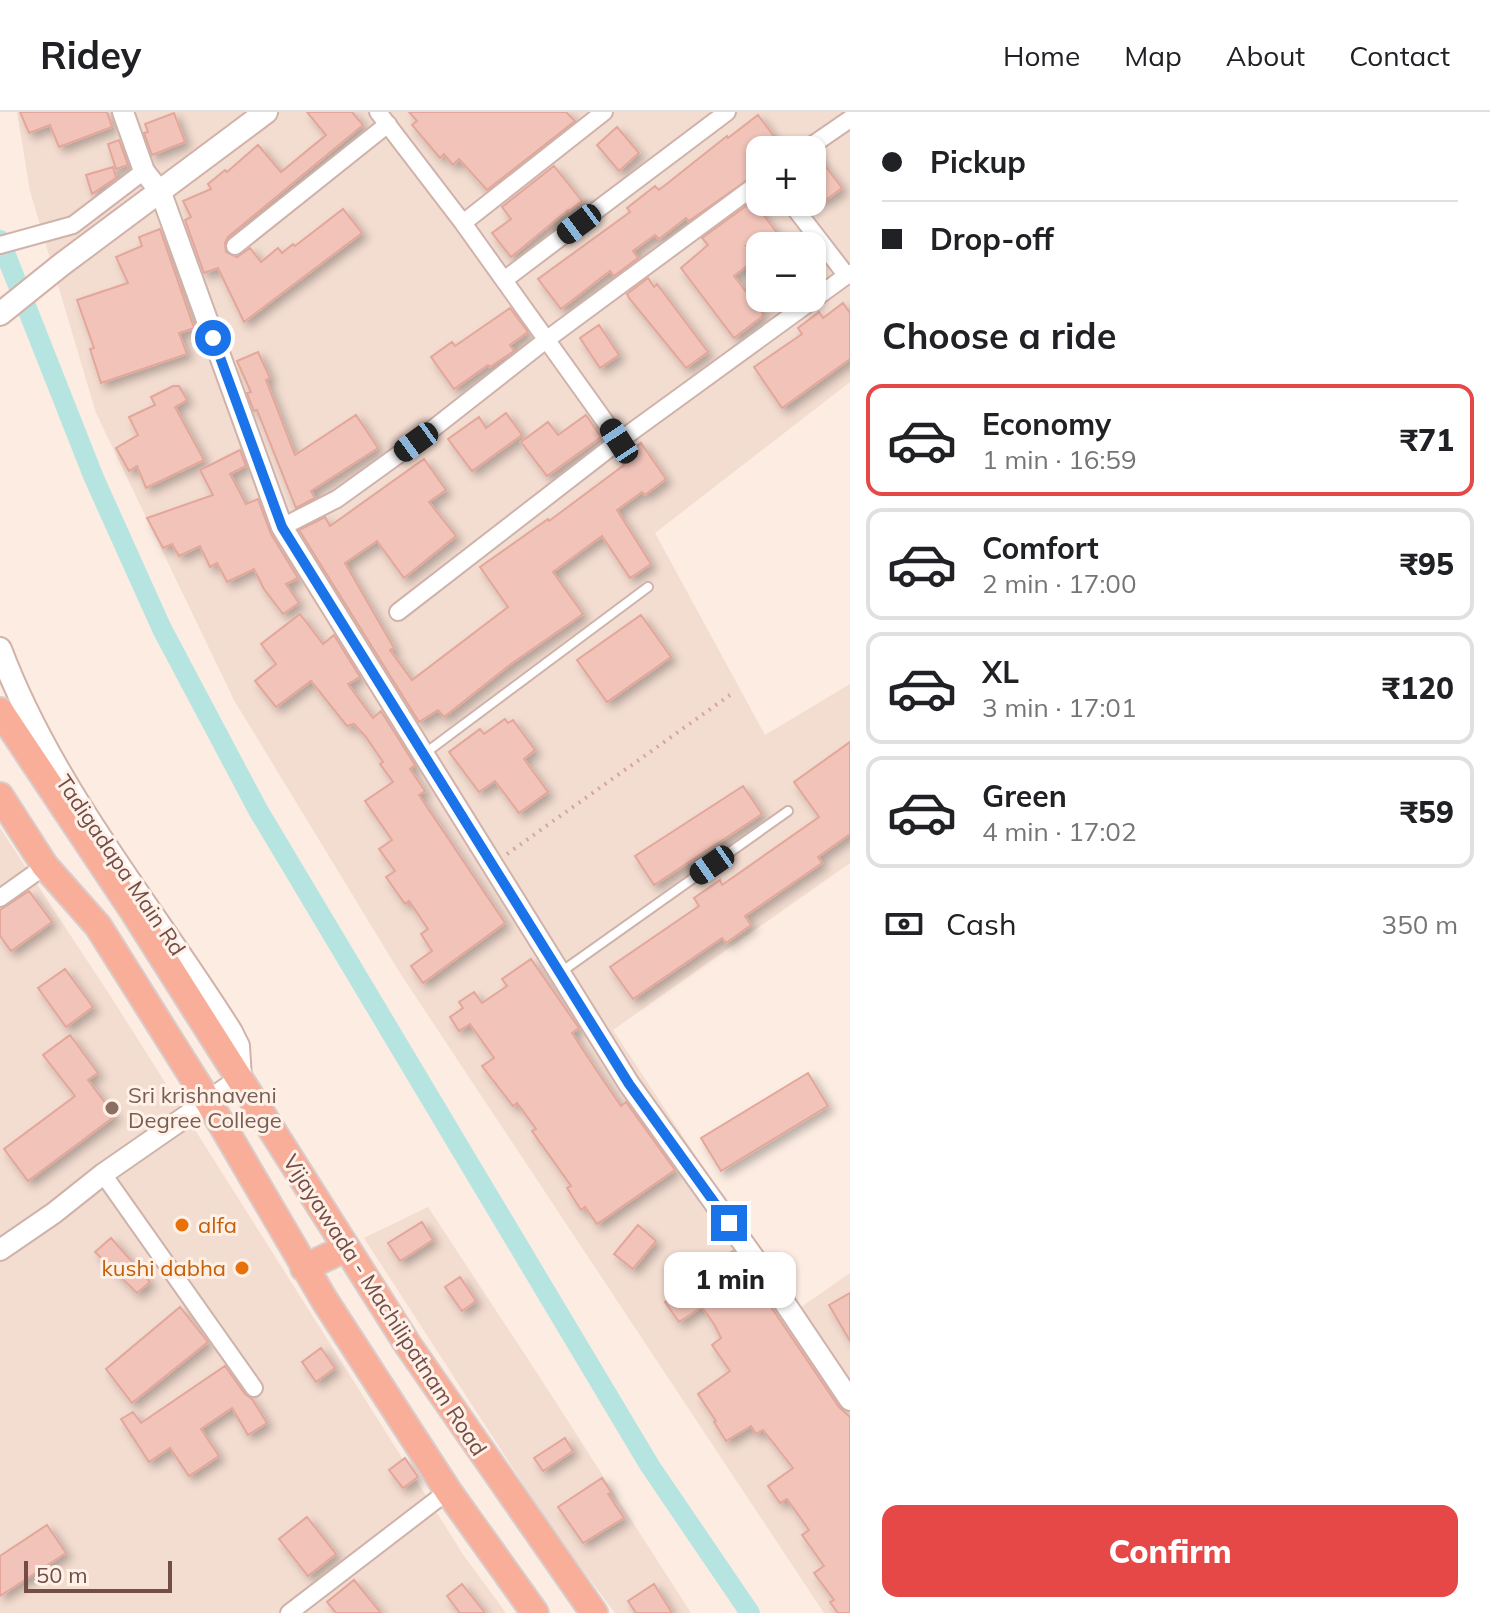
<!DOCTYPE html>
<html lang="en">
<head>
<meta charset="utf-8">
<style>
	:root { --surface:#fff; --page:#f2f2f2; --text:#202124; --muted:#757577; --line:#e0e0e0; --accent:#e64747 }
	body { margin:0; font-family:Mulish,sans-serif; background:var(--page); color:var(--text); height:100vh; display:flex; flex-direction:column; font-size:30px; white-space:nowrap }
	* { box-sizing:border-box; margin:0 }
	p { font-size:26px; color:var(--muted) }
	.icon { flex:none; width:44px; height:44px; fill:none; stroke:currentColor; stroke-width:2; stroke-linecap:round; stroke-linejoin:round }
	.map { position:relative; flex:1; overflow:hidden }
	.side { display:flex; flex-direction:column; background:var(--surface); width:640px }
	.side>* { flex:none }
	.top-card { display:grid; align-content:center; height:176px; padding:0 32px; background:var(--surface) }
	.controls { position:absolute; left:746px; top:24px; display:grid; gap:16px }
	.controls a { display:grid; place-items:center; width:80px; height:80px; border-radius:16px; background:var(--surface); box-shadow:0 2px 6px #0004; font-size:40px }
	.scale { position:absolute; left:24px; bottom:20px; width:148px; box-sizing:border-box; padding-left:8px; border:4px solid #734e48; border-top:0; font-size:22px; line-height:28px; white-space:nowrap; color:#734e48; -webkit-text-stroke:6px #fff1e7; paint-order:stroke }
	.end { position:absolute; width:36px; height:36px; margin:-18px; border:10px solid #1a73e8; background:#fff; box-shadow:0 0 0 4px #fff }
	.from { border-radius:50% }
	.bubble { position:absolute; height:56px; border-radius:16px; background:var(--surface); box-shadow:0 2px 6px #0004; font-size:26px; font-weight:800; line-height:56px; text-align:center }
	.car { position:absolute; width:24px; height:48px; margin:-24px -12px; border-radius:10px; box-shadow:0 0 6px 2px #0007; background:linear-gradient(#222 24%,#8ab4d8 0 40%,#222 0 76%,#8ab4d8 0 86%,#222 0) }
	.top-card b { display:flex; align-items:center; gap:28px; height:76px; font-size:30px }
	.top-card b+b { border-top:2px solid var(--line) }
	.top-card i { width:20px; height:20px; background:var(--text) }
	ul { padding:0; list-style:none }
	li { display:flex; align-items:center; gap:24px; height:112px; margin:0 16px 12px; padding:0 16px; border:4px solid var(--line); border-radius:16px }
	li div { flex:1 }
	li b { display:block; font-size:30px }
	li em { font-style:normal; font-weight:800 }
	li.selected { border-color:var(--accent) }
	li>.icon { width:72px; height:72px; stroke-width:1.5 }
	h2 { padding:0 32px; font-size:36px; line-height:96px }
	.pay { display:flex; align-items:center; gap:20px; height:88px; padding:0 32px; font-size:30px }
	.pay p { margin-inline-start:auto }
	.cta { display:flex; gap:16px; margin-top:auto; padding:16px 32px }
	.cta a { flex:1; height:92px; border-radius:16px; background:var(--accent); color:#fff; font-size:32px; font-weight:800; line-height:92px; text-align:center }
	header { display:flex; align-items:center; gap:48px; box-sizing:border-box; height:112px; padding:0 40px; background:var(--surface); border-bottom:2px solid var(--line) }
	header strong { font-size:38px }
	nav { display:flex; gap:44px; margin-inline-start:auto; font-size:28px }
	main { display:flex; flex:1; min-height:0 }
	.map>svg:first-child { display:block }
</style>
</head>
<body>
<header>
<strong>Ridey</strong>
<nav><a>Home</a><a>Map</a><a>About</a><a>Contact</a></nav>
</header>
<main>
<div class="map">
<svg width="850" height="1501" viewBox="0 0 850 1501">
	<defs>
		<filter id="shadow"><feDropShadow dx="5" dy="5" stdDeviation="4" flood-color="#0004"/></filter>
	</defs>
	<rect width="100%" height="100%" fill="#fcece2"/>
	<path fill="#f3dcd0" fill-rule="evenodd" d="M17,0H850V270L655,421L765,623L850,572V751L613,918L797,1198L850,1161V1501H824L400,861L234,588L96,301L30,79ZM760,38H812V90H760ZM760,134H812V186H760Z
		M0,716L113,888L464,1444L506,1501H0Z
		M428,1095L537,1261L691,1501H615L555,1421L364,1126Z"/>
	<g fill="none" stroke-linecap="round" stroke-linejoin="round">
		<path stroke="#b6e5e1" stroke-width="20" d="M0,128L94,366L162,517L258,698L650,1354L750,1501"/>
	</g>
	<path fill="#f1c3b9" stroke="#e4a69a" stroke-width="2" filter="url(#shadow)" d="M20,0H107L112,15L59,35L50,13L29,21Z
		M307,0H352L363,13L228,125L225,131L226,140L237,145L250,136L261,150L278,136L282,141L293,132L295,134L343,97L362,121L244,210L218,156L204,161L185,108L191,105L183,89L211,77L208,72L225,58L227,60L258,33L281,60L326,23Z
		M409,0H566L575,9L487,78L459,47L453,53L444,42L440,46L412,13L417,9Z
		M174,1L185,30L152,43L144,21L148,20L145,12Z
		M758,3L784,38H760V59L689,109L686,106L659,127L655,123L633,139L638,146L614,164L610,159L561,197L538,167L630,100L627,96L655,74L659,78L727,24L728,26Z
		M617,15L639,41L619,59L597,33Z
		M119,28L128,53L116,57L108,32Z
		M817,43L842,76L823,90L812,75V47Z
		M554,54L582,89L569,99L568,98L511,145L492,121L511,107L502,95Z
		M113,55L116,66L92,82L86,63Z
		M753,89L787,134H746L756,147L734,164L764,203L734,226L681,156L708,133L702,126Z
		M160,117L194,216L179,221L187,242L101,271L90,237L94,236L77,188L128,171L116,145L142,134L139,125Z
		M648,166L654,175L657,172L708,240L686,256L629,186L627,182Z
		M843,191L850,201V247L782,296L754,255L802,222L798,216L819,200L823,206Z
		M510,196L528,220L510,233L514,239L490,255L488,253L454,277L431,245L452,230L455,234Z
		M599,213L619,243L600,256L580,226Z
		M258,240L270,266L266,268L295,343L356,303L378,336L311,379L315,386L296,396L257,298L254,299L247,281L251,280L237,249Z
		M173,274H179L187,288L175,295L204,348L146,376L137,354L129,359L116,336L138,323L129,305L155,293L151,285Z
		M506,301L522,323L472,359L448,327L479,305L486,316Z
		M586,303L601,325L547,364L521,330L548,310L558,323Z
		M641,331L666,367L645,383L642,380L617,398L651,452L630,466L602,424L553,460L583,502L511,552L444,605L438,598L419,610L299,418L325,405L330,414L424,347L446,378L429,390L456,424L404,466L377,429L345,451L394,536L390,538L412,568L508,495L480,455L548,407L549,409L624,353L619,347Z
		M240,338L246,354L230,362L246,392L258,387L271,422L298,466L286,472L299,491L283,502L264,477L254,457L227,470L217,451L210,455L200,434L179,444L172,432L163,436L147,406L213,383L200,358Z
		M300,502L323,532L334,523L360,565L348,572L373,606L381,599L415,653L410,657L425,679L419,683L505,811L423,871L411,854L432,839L421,822L428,817L409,789L405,792L386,765L395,759L379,737L392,728L365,689L393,670L380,652L383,650L366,625L354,612L347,614L311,569L276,595L255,569L276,552L261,532Z
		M641,503L671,545L607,590L577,548Z
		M505,607L508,611L513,608L535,638L524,647L548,680L519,701L495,669L479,680L449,640L480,617L484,622Z
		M850,630V722L818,745L822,751L745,804L751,813L726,831L722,826L633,887L610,855L699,794L694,786L720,768L722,773L819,705L794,670Z
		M743,674L762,702L654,773L635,744Z
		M29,779L52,810L11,839L0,824V798Z
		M531,847L579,916L572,921L597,959L621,994L626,990L675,1058L597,1112L585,1095L581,1098L567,1076L571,1074L532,1019L536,1017L517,991L513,994L482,954L494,946L470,912L459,919L450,905L463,896L459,890L474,880L482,891L507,874L502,867Z
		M65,857L93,895L66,915L38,876Z
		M70,923L98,961L88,968L115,1004L28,1069L4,1037L75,984L43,943Z
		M808,961L828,994L721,1059L701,1026Z
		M422,1110L433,1128L400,1149L388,1131Z
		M638,1113L656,1129L633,1157L614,1142Z
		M111,1126L150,1170L137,1181L95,1140Z
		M733,1139L839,1295L850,1305V1501H838L830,1490L834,1488L814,1461L824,1454L802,1423L809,1418L787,1387L780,1391L768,1374L793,1356L763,1318L756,1322L751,1314L726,1329L714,1310L716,1309L698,1282L730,1259L712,1233L721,1226L714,1212L702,1195L679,1210L665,1190L713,1157L711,1154Z
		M460,1165L476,1189L462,1199L445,1175Z
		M850,1181V1229L829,1193Z
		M180,1195L208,1230L132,1291L106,1257Z
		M321,1236L335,1256L316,1270L302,1250Z
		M225,1254L245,1282L252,1287L267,1311L248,1323L232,1296L201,1317L219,1344L189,1364L170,1336L149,1350L121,1307L133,1300L141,1311Z
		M565,1326L573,1339L543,1359L534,1346Z
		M405,1346L418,1365L403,1376L389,1358Z
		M602,1366L611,1380L608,1382L624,1406L583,1431L558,1395Z
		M307,1405L336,1442L308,1464L279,1427Z
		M47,1413L66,1441L0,1484V1444Z
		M354,1468L381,1501H336L327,1490Z
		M462,1472L485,1501H460L447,1484Z
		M654,1472L672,1501H636L628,1489Z"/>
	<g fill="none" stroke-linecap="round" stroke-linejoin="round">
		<defs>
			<path id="service" d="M424,642L648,475
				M561,860L788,699"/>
			<path id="minor" d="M378,0L463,111L619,329L850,161
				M805,38L850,7
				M790,90L847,164
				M463,111L604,0
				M0,133L73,113L144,59
				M235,134L388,12
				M504,168L727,0
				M282,415L337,387L416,330L546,228L760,70
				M398,500L619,329
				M0,786L45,754
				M103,1062L254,1276
				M289,1501L448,1379"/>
			<path id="tertiary" d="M123,0L144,59L161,81L282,415L629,972L762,1157L850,1288
				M0,1138L54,1101L103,1062L240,967"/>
			<path id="secondary" d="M0,202L61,153L266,0
				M0,537C53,678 152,794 231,920L238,934L240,967"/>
			<path id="trunk" d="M0,599L134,800L408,1233L594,1501
				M0,684L45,754L98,814L208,989L325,1189L448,1379L535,1501
				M304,1156L346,1136"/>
		</defs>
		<use href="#service" stroke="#cfb3ab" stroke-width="12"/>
		<use href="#minor" stroke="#cfb3ab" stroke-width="20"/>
		<use href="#tertiary" stroke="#cfb3ab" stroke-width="24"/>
		<use href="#secondary" stroke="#d2b2a9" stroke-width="26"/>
		<use href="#trunk" stroke="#d8cdcc" stroke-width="30"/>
		<path stroke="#d6a69d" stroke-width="4" stroke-dasharray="2 6" stroke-linecap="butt" d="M507,742L730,583"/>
		<use href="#service" stroke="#fff" stroke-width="8"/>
		<use href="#minor" stroke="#fff" stroke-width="16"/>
		<use href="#tertiary" stroke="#fff" stroke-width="20"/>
		<use href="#secondary" stroke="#fff" stroke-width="22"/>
		<use href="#trunk" stroke="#f8ae99" stroke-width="26"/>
	</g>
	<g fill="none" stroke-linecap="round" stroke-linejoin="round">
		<path stroke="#1a73e8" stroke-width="10" d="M213,226L282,415L629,972L729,1111"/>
	</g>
	<circle fill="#8d6e63" stroke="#fff1e7" stroke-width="3" cx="112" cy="996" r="8"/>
	<g fill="#e8710a" stroke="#fff1e7" stroke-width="3">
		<circle cx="182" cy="1113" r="8"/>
		<circle cx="242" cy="1156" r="8"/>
	</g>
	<g text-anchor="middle" stroke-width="6" stroke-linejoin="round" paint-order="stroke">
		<g font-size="22" fill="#734e48" stroke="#fff1e7">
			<text transform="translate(121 753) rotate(56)" y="8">Tadigadapa Main Rd</text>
			<text transform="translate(385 1193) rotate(57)" y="8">Vijayawada - Machilipatnam Road</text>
		</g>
		<g font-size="22" fill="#785e54" stroke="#fff1e7" text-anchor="start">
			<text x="128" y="991">Sri krishnaveni<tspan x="128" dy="25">Degree College</tspan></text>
		</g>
		<g font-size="22" fill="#c56008" stroke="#fff1e7" text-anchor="start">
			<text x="198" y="1121">alfa</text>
			<text x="226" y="1164" text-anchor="end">kushi dabha</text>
		</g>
	</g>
</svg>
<div class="controls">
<a>+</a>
<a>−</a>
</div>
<div class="scale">50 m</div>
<i class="end from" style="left:213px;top:226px"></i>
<i class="end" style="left:729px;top:1111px"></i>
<div class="bubble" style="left:664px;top:1140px;width:132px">1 min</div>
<i class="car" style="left:579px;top:112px;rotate:233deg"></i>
<i class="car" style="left:619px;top:329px;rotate:327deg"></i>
<i class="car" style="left:416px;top:330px;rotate:234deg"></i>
<i class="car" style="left:712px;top:753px;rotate:235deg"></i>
</div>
<section class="side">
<div class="top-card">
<b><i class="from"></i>Pickup</b>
<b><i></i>Drop-off</b>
</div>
<h2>Choose a ride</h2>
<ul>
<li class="selected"><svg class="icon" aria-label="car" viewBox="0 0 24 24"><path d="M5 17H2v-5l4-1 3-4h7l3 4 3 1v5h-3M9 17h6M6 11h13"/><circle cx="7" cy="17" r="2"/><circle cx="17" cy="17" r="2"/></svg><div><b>Economy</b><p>1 min · 16:59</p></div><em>₹71</em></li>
<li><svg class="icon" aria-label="car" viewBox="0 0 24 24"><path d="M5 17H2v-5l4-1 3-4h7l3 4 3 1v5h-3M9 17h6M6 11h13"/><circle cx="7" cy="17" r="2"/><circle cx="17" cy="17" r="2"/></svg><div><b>Comfort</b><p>2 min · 17:00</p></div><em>₹95</em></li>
<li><svg class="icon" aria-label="car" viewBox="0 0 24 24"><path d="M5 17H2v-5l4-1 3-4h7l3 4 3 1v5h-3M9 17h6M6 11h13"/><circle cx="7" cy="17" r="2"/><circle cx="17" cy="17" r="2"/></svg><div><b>XL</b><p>3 min · 17:01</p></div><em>₹120</em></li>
<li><svg class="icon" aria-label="car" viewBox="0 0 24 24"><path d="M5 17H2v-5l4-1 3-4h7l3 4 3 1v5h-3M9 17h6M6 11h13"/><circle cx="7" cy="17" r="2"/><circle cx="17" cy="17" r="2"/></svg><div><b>Green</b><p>4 min · 17:02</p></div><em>₹59</em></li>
</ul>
<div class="pay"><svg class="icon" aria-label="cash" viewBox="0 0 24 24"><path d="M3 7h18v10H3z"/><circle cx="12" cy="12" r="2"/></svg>Cash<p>350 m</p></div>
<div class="cta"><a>Confirm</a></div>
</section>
</main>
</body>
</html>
